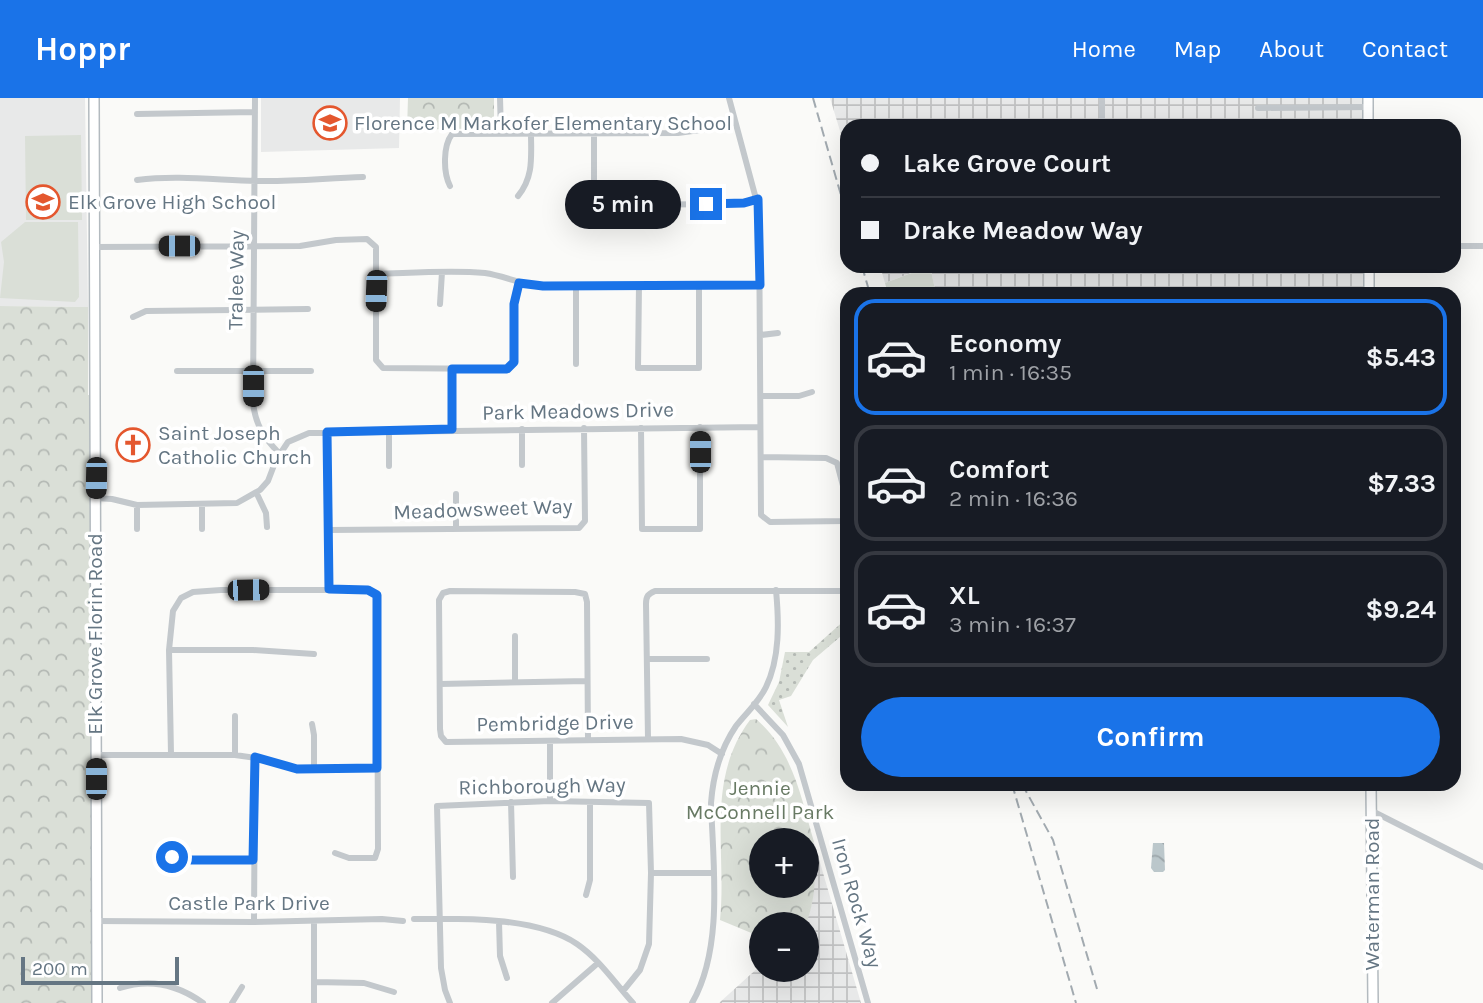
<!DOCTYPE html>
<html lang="en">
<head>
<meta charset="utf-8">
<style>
	:root { --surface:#171b24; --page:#242831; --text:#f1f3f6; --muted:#9ea1a6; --line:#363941; --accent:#1a73e8 }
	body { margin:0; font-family:Karla,sans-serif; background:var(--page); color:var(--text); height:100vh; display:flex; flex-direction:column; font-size:26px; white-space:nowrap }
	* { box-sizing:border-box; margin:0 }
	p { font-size:23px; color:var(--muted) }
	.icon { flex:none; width:38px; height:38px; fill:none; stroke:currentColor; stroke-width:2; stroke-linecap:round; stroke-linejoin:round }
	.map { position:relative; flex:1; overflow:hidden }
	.details { position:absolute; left:840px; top:189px; width:621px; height:504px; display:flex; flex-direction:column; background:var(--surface); border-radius:21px; box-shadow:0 7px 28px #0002 }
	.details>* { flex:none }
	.guide { position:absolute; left:840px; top:21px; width:621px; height:154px; border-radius:21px; box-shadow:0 7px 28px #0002; display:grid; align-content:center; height:154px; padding:0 21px; background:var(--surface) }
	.tools { position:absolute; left:749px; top:730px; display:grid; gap:14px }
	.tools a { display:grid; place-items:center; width:70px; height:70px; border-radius:50%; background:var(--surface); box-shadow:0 7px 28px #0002; font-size:35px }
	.scale { position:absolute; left:21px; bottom:18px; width:158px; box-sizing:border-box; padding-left:7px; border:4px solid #657683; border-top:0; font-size:19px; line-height:24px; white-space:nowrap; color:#657683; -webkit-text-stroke:5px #fff; paint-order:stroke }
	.end { position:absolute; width:32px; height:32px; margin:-16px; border:9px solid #1a73e8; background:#fff; box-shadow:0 0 0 4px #fff }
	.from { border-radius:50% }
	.bubble { position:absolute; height:49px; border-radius:24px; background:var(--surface); box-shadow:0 7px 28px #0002; font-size:23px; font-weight:700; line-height:49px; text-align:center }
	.car { position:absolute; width:21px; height:42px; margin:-21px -10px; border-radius:9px; box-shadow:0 0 5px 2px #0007; background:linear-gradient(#222 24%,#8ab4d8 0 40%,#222 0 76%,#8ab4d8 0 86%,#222 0) }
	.guide b { display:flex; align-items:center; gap:24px; height:66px; font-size:26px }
	.guide b+b { border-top:2px solid var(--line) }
	.guide i { width:18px; height:18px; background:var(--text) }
	ul { padding:12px 0 0; list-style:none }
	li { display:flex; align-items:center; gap:21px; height:116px; margin:0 14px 10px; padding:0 7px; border:4px solid var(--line); border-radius:21px }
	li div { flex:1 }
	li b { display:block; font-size:26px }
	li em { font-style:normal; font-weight:700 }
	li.selected { border-color:var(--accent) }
	li>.icon { width:63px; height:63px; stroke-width:1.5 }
	.button { display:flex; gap:14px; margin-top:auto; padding:14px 21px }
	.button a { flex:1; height:80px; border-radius:42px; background:var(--accent); color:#fff; font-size:28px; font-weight:700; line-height:80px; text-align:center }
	header { display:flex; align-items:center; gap:42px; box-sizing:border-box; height:98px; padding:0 35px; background:var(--accent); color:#fff }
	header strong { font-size:33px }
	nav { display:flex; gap:38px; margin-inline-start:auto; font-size:24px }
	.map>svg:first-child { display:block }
</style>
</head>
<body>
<header>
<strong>Hoppr</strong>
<nav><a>Home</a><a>Map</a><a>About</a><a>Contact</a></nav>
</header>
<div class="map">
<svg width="1483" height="905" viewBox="0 0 1483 905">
	<defs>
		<pattern id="industrial-grid" width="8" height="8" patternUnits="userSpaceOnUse" patternTransform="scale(1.75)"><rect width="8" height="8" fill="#e8e9e9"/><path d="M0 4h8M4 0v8" fill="none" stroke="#c0c1c2"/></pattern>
		<pattern id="park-crowns" width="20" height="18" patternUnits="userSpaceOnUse" patternTransform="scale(1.75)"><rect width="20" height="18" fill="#dadfd7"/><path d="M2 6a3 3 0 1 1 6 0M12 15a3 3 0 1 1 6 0" fill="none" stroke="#b4b9b4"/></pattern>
		<pattern id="garden-dots" width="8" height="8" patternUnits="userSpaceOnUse" patternTransform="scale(1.75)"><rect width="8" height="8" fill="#dadfd7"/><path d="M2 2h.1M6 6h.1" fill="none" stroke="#b4b9b4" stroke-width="1.8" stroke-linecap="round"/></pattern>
		<pattern id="water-waves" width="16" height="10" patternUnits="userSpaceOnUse" patternTransform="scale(1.75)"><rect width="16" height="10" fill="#bbc7cb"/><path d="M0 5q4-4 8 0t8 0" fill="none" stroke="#9ca6aa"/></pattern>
	</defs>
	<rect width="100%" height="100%" fill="#fafaf8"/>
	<path fill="#e8e9e9" d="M0,0H85L88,209L0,208Z
		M261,0H400L399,50L261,54Z"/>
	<path fill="url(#industrial-grid)" d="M830,0H1368V28H847V56Z
		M880,168H929L885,185Z
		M930,168H1368L1369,196H936Z
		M814,744L861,905H719L761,867V872H807L806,826L812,805L814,760L811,746Z"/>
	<path fill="#dadfd7" d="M81,37L82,122H26L25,38Z
		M25,124H78L79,199L75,204L0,200L4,164L1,144Z
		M930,168L936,196H888L885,185Z"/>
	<path fill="url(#park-crowns)" fill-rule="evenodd" d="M408,0H494V30L407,32Z
		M0,208L88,209V297H92L91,905H0Z
		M756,621C793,653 801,699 814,744L811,746C817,773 816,800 806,826H761V839L720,822C727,753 705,682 750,622ZM761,742H807V788H761Z"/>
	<path fill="url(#garden-dots)" d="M847,520V533L813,562L791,598L779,602L788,629L768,607L779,584L785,554H809Z"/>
	<path fill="url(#water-waves)" d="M1153,745H1164L1165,772L1163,774H1154L1151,770Z"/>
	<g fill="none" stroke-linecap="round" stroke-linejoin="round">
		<defs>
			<path id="secondary" d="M94,0L97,905
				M1368,0V28
				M1369,168V196
				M1371,686L1373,905"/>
		</defs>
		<use href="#secondary" stroke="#b3babf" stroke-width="12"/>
		<path stroke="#c3c8cc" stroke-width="6" d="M255,0L253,304C255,326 264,340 279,355
			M500,0L501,35
			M729,0L759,112L761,417L770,424L844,423L847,419
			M1102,0V28
			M1258,10L1368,9
			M137,16L255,14
			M594,36V98L599,107L733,106L758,101
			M137,82C177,77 216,82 256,83C292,84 327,80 363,79
			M450,88C443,74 443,48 452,36L678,35L700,32L735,24
			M518,98C534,79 531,58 531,35
			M1454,148H1483
			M95,149L300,148L336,142L367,141L376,149V262L383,270L507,271L514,264V206L519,185
			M376,176C412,175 449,172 485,175C505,178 522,187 543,188L760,187
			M639,187L638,270H699V187
			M440,206L442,174
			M133,219L146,213L308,211
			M761,237L778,235
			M576,266V188
			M177,273H311
			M761,298H799L812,294
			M641,330L642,431H700V329
			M451,331L452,271
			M522,331V367
			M389,333V368
			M327,334L329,491
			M761,359L826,360L837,365L847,403
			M257,396L266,415L267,429
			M456,396V430
			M95,400L112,401L137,407L237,405L260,392L268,383L276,362L288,344L309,335L760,329
			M202,406V431
			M137,407V431
			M329,432L579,430L585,423L584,330
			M515,538V584
			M169,552H253L314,556
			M647,561H707
			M440,586L587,583
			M754,606L783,637L799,666L868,905
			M312,626L314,637V670
			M648,641L646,506C646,498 648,496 655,493H847
			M588,642L587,504L585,496L575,494L450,493L443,495L439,502L440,631L441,638L446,644L681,641L708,647L722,656
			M550,644V703
			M171,656L169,552L173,513L181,500L193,494L221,492H368L377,497L378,751L375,760H349L335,755
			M96,657H235L263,661L297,671L377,670
			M235,657V618
			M511,704L513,779
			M1372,713L1483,769
			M172,759L187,762H253
			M651,775H713
			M586,797L590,782V704
			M414,821C462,820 537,819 577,846C599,861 615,885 633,905
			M96,823L254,824L382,821L403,823
			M314,823V905
			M254,824L255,659
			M499,824L500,858L507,880
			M315,884L364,885L394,894
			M120,890C150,880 178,887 203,905
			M232,905L242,889
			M450,905L445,892L441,870L437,708L550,703L649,705L651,775L649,846L640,872L623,893
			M552,905L598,865
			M692,905C724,850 713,766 711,705C713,678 721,650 736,628C746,615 759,604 766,589C780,560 779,524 776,492"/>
		<use href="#secondary" stroke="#fff" stroke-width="9"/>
		<path stroke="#a2aab0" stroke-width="2" stroke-dasharray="10 5" stroke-linecap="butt" d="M813,0L847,118
			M862,168L870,196
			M1012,686L1076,905
			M1022,686L1053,742L1097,891"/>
	</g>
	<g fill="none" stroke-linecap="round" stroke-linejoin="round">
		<path stroke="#1a73e8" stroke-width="9" d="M172,759L187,762H253L255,659L297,671L377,670V497L368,492L329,491L327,334L452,331V271H507L514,264V206L519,185L543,188L760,187L758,101L744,105L706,106"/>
	</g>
	<defs>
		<symbol id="school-ring" viewBox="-11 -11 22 22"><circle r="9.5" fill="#fff" stroke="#e4572e" stroke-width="1.5"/><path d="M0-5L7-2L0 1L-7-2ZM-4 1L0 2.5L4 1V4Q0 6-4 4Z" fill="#e4572e"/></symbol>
		<symbol id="church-ring" viewBox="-11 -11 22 22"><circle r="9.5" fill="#fff" stroke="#e4572e" stroke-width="1.5"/><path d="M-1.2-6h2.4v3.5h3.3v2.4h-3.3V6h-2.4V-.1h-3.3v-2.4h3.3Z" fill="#e4572e"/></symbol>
	</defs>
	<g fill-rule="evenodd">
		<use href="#school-ring" x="311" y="6" width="38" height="38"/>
		<use href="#school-ring" x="24" y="85" width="38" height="38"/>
		<use href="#church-ring" x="114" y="328" width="38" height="38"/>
	</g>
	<g text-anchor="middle" stroke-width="7" stroke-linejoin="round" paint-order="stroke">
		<g font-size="21" fill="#657683" stroke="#fff" text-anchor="start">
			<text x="354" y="32">Florence M Markofer Elementary School</text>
			<text x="68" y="111">Elk Grove High School</text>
			<text x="158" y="342">Saint Joseph<tspan x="158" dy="24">Catholic Church</tspan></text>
		</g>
		<g font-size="21" fill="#657683" stroke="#fff">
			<text transform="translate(236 182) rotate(-89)" y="7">Tralee Way</text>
			<text transform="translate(578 313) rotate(-1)" y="7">Park Meadows Drive</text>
			<text transform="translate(483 411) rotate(-2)" y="7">Meadowsweet Way</text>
			<text transform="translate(95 536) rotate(-90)" y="7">Elk Grove Florin Road</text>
			<text transform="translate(555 625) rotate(-1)" y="7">Pembridge Drive</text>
			<text transform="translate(542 688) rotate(-1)" y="7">Richborough Way</text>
			<text transform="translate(1372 796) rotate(-90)" y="7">Waterman Road</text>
			<text x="249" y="812">Castle Park Drive</text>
			<text transform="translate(857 805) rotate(74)" y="7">Iron Rock Way</text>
		</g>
		<g font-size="21" fill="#687a64" stroke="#fff">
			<text x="760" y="697">Jennie<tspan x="760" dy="24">McConnell Park</tspan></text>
		</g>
	</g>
</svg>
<div class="tools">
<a>+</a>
<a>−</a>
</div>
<div class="scale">200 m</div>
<i class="end from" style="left:172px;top:759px"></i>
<i class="end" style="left:706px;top:106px"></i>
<div class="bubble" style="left:565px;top:82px;width:116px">5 min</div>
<i class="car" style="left:179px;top:148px;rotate:270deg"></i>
<i class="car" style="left:376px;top:193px;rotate:182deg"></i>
<i class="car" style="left:253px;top:288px;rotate:180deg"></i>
<i class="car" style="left:700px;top:354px;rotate:0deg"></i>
<i class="car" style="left:96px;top:380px;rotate:181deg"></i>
<i class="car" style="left:248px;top:492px;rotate:89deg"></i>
<i class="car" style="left:96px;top:681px;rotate:0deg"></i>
<div class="guide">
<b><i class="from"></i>Lake Grove Court</b>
<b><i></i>Drake Meadow Way</b>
</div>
<section class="details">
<ul>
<li class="selected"><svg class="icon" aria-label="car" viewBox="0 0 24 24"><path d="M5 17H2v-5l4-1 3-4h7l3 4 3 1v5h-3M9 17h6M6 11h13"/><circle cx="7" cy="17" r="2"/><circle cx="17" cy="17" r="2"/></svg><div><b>Economy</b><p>1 min · 16:35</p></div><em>$5.43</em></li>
<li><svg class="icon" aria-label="car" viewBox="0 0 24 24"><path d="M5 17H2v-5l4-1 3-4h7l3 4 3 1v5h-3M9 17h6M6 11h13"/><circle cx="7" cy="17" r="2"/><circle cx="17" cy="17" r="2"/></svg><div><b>Comfort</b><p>2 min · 16:36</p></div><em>$7.33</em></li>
<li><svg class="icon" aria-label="car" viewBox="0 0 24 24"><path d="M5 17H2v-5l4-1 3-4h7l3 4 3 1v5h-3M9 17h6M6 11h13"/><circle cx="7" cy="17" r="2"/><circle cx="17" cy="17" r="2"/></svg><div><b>XL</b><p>3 min · 16:37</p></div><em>$9.24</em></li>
</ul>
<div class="button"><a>Confirm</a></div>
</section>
</div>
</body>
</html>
